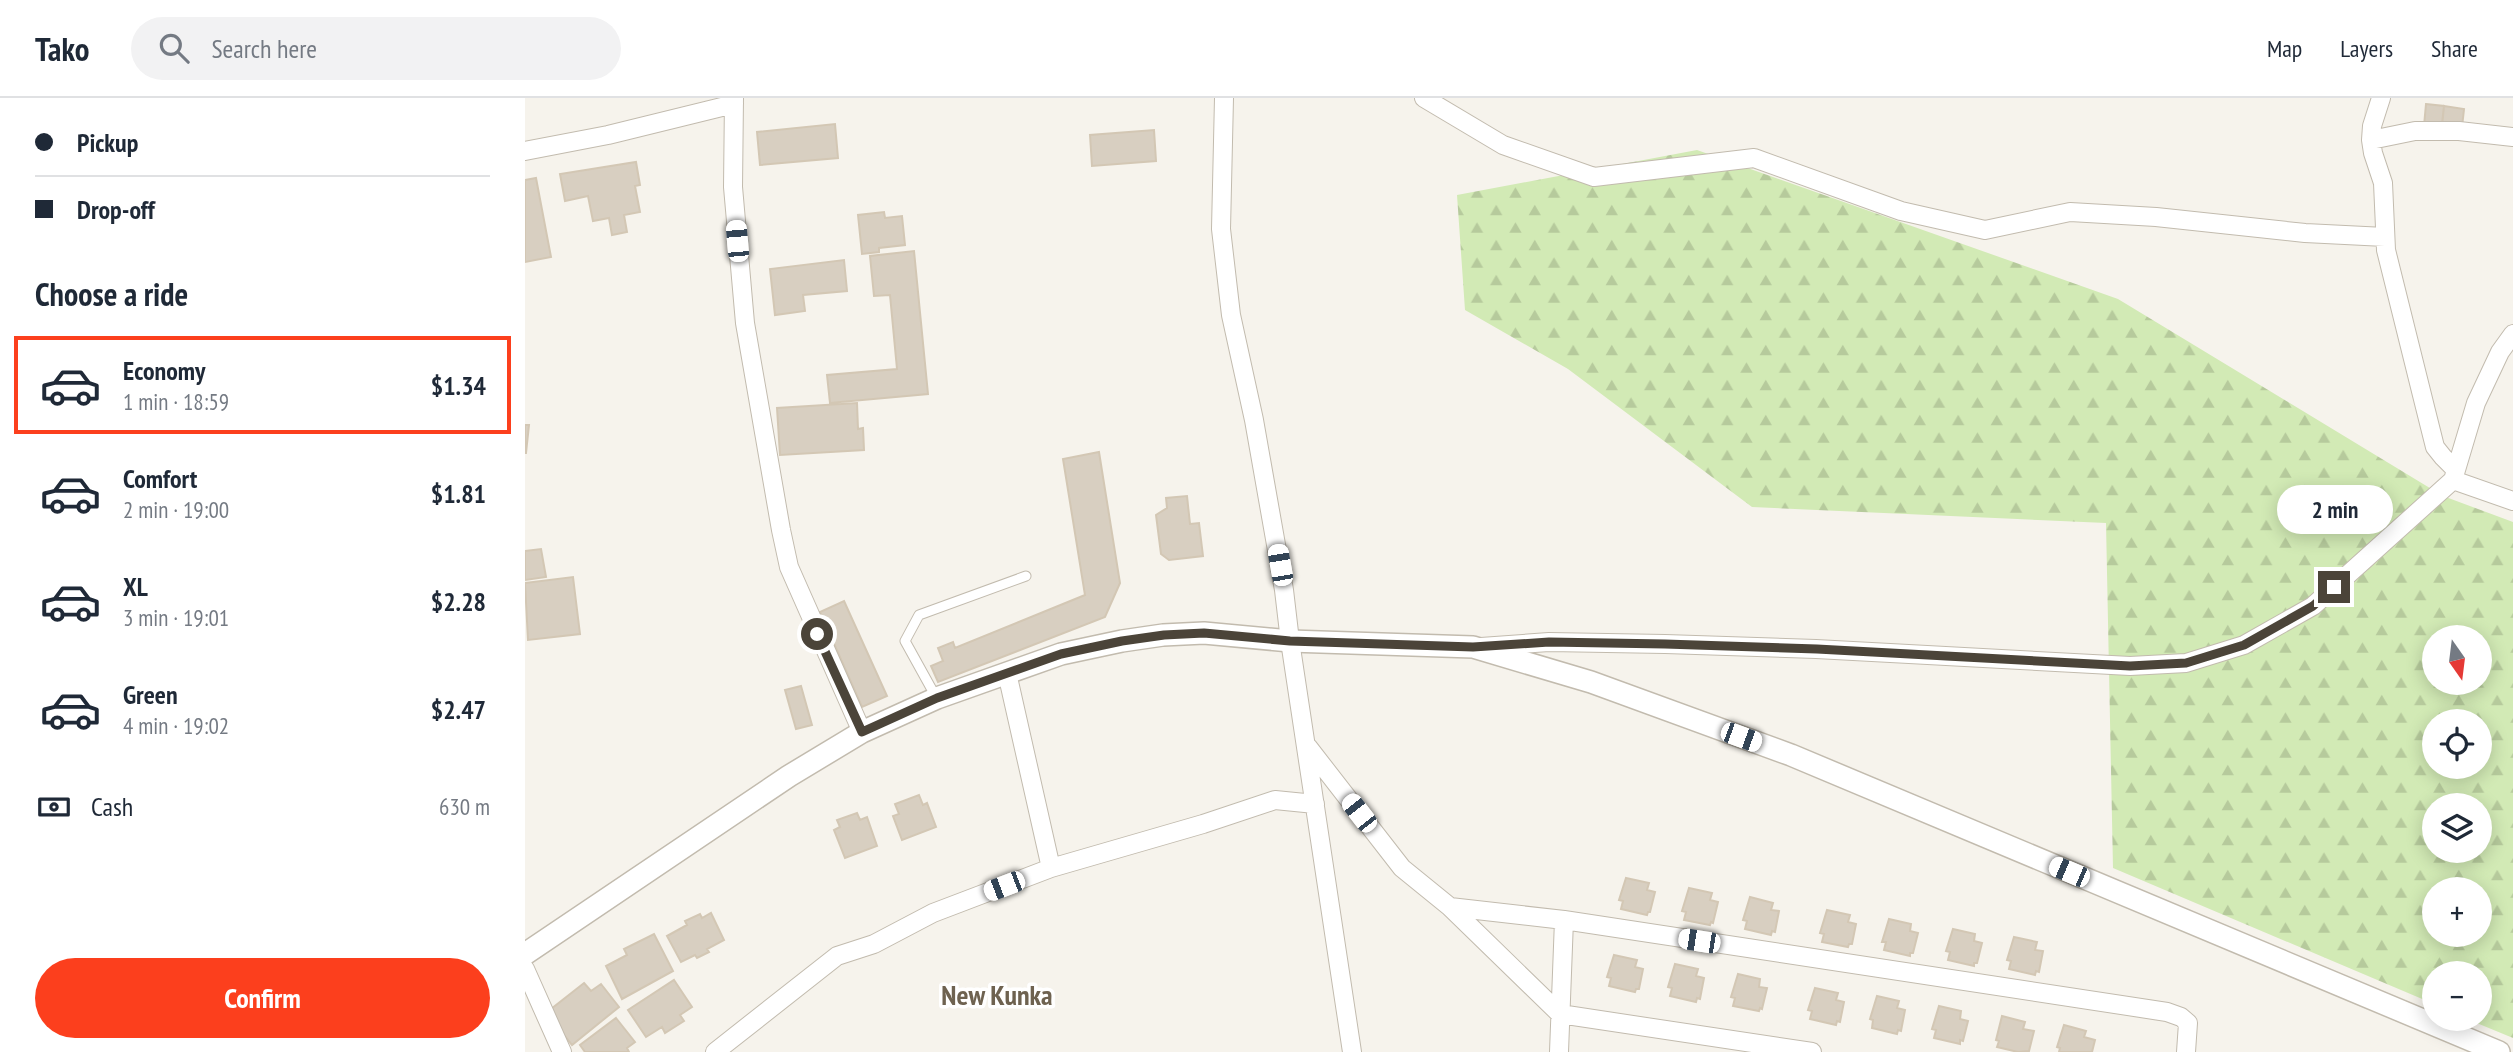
<!DOCTYPE html>
<html lang="en">
<head>
<meta charset="utf-8">
<style>
	:root { --surface:#fff; --page:#f2f2f3; --text:#1f2937; --muted:#747a83; --line:#e0e1e3; --accent:#fc3f1d }
	body { margin:0; font-family:"PT Sans Narrow",sans-serif; background:var(--page); color:var(--text); height:100vh; display:flex; flex-direction:column; font-size:26px; white-space:nowrap }
	* { box-sizing:border-box; margin:0 }
	p { font-size:23px; color:var(--muted) }
	.icon { flex:none; width:38px; height:38px; fill:none; stroke:currentColor; stroke-width:2; stroke-linecap:round; stroke-linejoin:round }
	.map { position:relative; flex:1; overflow:hidden }
	.sheet { display:flex; flex-direction:column; background:var(--surface); width:525px }
	.sheet>* { flex:none }
	.guide { display:grid; align-content:center; height:154px; padding:0 35px; background:var(--surface) }
	.needle { width:46px; rotate:166deg }
	.buttons { position:absolute; left:1897px; top:527px; display:grid; gap:14px }
	.buttons a { display:grid; place-items:center; width:70px; height:70px; border-radius:50%; background:var(--surface); box-shadow:0 4px 18px #0003; font-size:35px }
	.end { position:absolute; width:32px; height:32px; margin:-16px; border:9px solid #4b4439; background:#fff; box-shadow:0 0 0 4px #fff }
	.from { border-radius:50% }
	.bubble { position:absolute; height:49px; border-radius:24px; background:var(--surface); box-shadow:0 4px 18px #0003; font-size:23px; font-weight:700; line-height:49px; text-align:center }
	.car { position:absolute; width:21px; height:42px; margin:-21px -10px; border-radius:9px; box-shadow:0 0 5px 2px #0007; background:linear-gradient(#fff 24%,#345 0 40%,#fff 0 76%,#345 0 86%,#fff 0) }
	.guide b { display:flex; align-items:center; gap:24px; height:66px; font-size:26px }
	.guide b+b { border-top:2px solid var(--line) }
	.guide i { width:18px; height:18px; background:var(--text) }
	ul { padding:0; list-style:none }
	li { display:flex; align-items:center; gap:21px; height:98px; margin:0 14px 10px; padding:0 21px; border:4px solid transparent; border-radius:0px }
	li div { flex:1 }
	li b { display:block; font-size:26px }
	li em { font-style:normal; font-weight:700 }
	li.active { border-color:var(--accent) }
	li>.icon { width:63px; height:63px; stroke-width:1.5 }
	h2 { padding:0 35px; font-size:32px; line-height:84px }
	.pay { display:flex; align-items:center; gap:18px; height:77px; padding:0 35px; font-size:26px }
	.pay p { margin-inline-start:auto }
	.button { display:flex; gap:14px; margin-top:auto; padding:14px 35px }
	.button a { flex:1; height:80px; border-radius:42px; background:var(--accent); color:#fff; font-size:28px; font-weight:700; line-height:80px; text-align:center }
	header { display:flex; align-items:center; gap:42px; box-sizing:border-box; height:98px; padding:0 35px; background:var(--surface); border-bottom:2px solid var(--line) }
	header strong { font-size:33px }
	nav { display:flex; gap:38px; margin-inline-start:auto; font-size:24px }
	.search { width:490px; height:63px; background:var(--page); display:flex; align-items:center; gap:18px; box-sizing:border-box; padding:0 24px; border-radius:38px; color:var(--muted); font-size:26px }
	main { display:flex; flex:1; min-height:0 }
	.map>svg:first-child { display:block }
</style>
</head>
<body>
<header>
<strong>Tako</strong>
<div class="search"><svg class="icon" aria-label="search" viewBox="0 0 24 24"><circle cx="10" cy="10" r="6"/><path d="M15 15l6 6"/></svg>Search here</div>
<nav><a>Map</a><a>Layers</a><a>Share</a></nav>
</header>
<main>
<section class="sheet">
<div class="guide">
<b><i class="from"></i>Pickup</b>
<b><i></i>Drop-off</b>
</div>
<h2>Choose a ride</h2>
<ul>
<li class="active"><svg class="icon" aria-label="car" viewBox="0 0 24 24"><path d="M5 17H2v-5l4-1 3-4h7l3 4 3 1v5h-3M9 17h6M6 11h13"/><circle cx="7" cy="17" r="2"/><circle cx="17" cy="17" r="2"/></svg><div><b>Economy</b><p>1 min · 18:59</p></div><em>$1.34</em></li>
<li><svg class="icon" aria-label="car" viewBox="0 0 24 24"><path d="M5 17H2v-5l4-1 3-4h7l3 4 3 1v5h-3M9 17h6M6 11h13"/><circle cx="7" cy="17" r="2"/><circle cx="17" cy="17" r="2"/></svg><div><b>Comfort</b><p>2 min · 19:00</p></div><em>$1.81</em></li>
<li><svg class="icon" aria-label="car" viewBox="0 0 24 24"><path d="M5 17H2v-5l4-1 3-4h7l3 4 3 1v5h-3M9 17h6M6 11h13"/><circle cx="7" cy="17" r="2"/><circle cx="17" cy="17" r="2"/></svg><div><b>XL</b><p>3 min · 19:01</p></div><em>$2.28</em></li>
<li><svg class="icon" aria-label="car" viewBox="0 0 24 24"><path d="M5 17H2v-5l4-1 3-4h7l3 4 3 1v5h-3M9 17h6M6 11h13"/><circle cx="7" cy="17" r="2"/><circle cx="17" cy="17" r="2"/></svg><div><b>Green</b><p>4 min · 19:02</p></div><em>$2.47</em></li>
</ul>
<div class="pay"><svg class="icon" aria-label="cash" viewBox="0 0 24 24"><path d="M3 7h18v10H3z"/><circle cx="12" cy="12" r="2"/></svg>Cash<p>630 m</p></div>
<div class="button"><a>Confirm</a></div>
</section>
<div class="map">
<svg width="1988" height="954" viewBox="0 0 1988 954">
	<defs>
		<pattern id="forest-firs" width="22" height="20" patternUnits="userSpaceOnUse" patternTransform="scale(1.75)"><rect width="22" height="20" fill="#d2eab5"/><path d="M5 1l3.5 6h-7zM16 11l3.5 6h-7z" fill="#b6ca9c"/></pattern>
	</defs>
	<rect width="100%" height="100%" fill="#f6f3ec"/>
	<path fill="url(#forest-firs)" fill-rule="evenodd" d="M1172,52L1593,201L1918,398L1988,424V940L1942,921L1955,920V875H1909V906L1588,770L1581,425L1227,409L1043,271L940,212L932,97ZM1909,539H1955V584H1909ZM1909,623H1955V668H1909ZM1909,707H1955V752H1909ZM1909,791H1955V836H1909Z"/>
	<path fill="#d8cfc1" stroke="#d3c7b4" stroke-width="2" d="M1901,6L1919,8L1917,29L1899,28Z
		M1919,8L1939,11L1937,29L1917,26Z
		M310,26L313,60L235,67L232,34Z
		M629,32L631,63L567,68L565,37Z
		M111,64L115,87L110,88L115,114L99,117L102,134L87,137L84,120L68,123L63,98L40,103L35,76Z
		M11,80L26,159L0,164V82Z
		M359,114L360,120L377,118L380,147L354,150V154L337,156L333,117Z
		M389,153L403,296L305,305L302,277L372,271L365,197L349,198L345,158Z
		M319,162L322,193L278,197L280,213L250,217L245,171Z
		M332,305L333,331L338,330L339,352L255,357L252,310Z
		M0,327H4L1,355H0Z
		M574,354L595,485L580,519L413,584L406,568L418,563L413,550L428,544L430,550L560,497L538,361Z
		M662,398L665,426L674,425L678,458L644,462L636,456L631,417L642,410L641,400Z
		M16,451L21,479L0,482V453Z
		M48,479L55,536L3,542L0,485Z
		M319,503L362,598L337,609L295,514Z
		M276,588L287,627L271,631L260,592Z
		M394,697L398,707L402,705L411,729L377,742L368,718L374,716L370,706Z
		M332,715L335,722L342,719L352,748L320,760L309,732L315,729L312,722Z
		M1101,780L1124,785L1122,792L1130,794L1125,814H1123L1122,817L1096,811L1098,803L1094,802Z
		M1164,790L1187,795L1185,802L1193,804L1188,825L1186,824L1185,827L1159,822L1161,814L1157,813Z
		M1225,799L1248,805L1246,812L1254,813L1250,834L1247,833L1246,837L1220,831L1222,823L1218,822Z
		M1302,812L1325,817L1323,824L1331,826L1327,846H1324L1323,849L1297,844L1299,836L1295,835Z
		M186,815L199,842L182,851L184,854L172,860L170,857L156,864L142,838L162,827L160,823L175,816L177,820Z
		M1364,821L1386,826L1385,833L1393,835L1388,855H1385V858L1359,852L1361,844H1357Z
		M1428,831L1450,836L1449,843L1457,845L1452,865H1449V868L1423,862L1425,854L1421,853Z
		M129,836L148,873L97,901L81,868L102,857L99,851Z
		M1489,839L1512,844L1510,852L1518,853L1514,874L1511,873L1510,877L1484,871L1486,863L1482,862Z
		M1089,857L1112,862L1110,869L1118,871L1114,891H1111L1110,894L1084,888L1086,880L1082,879Z
		M1150,866L1173,871L1171,878L1179,880L1175,901L1172,900L1171,904L1145,898L1147,890L1143,889Z
		M1213,876L1235,881L1234,889L1242,890L1237,911L1235,910L1234,913L1208,908L1210,900L1206,899Z
		M149,882L167,909L155,917L159,923L140,935L137,929L121,939L103,912Z
		M59,885L66,893L76,886L94,909L47,947L21,915Z
		M1290,890L1313,895L1311,902L1319,904L1315,924L1312,923L1311,927L1285,921L1287,913L1283,912Z
		M1352,898L1374,903L1372,910L1380,912L1376,933L1373,932L1372,936L1347,930L1348,922L1345,921Z
		M1414,908L1436,913L1435,921L1443,923L1438,943L1435,942V946L1409,940L1411,932L1407,931Z
		M1477,918L1500,924L1498,931L1509,933L1504,953L1493,954L1472,949L1474,943L1471,942Z
		M91,920L110,944L102,950L104,954H60L55,947Z
		M1539,927L1561,933L1559,939L1570,942L1567,954H1534L1535,950L1532,949Z"/>
	<g fill="none" stroke-linecap="round" stroke-linejoin="round">
		<defs>
			<path id="service" d="M411,599L380,543L394,517L501,478"/>
			<path id="minor" d="M209,0L208,89L220,225L256,432L264,469L337,634
				M699,0L696,131L706,217L729,322L759,492L765,543L827,954
				M899,0L978,47L1069,79L1229,60L1376,113L1460,132L1545,114L1631,119L1780,135L1860,139
				M1856,0L1847,28L1846,42L1890,33H1934L1988,39
				M1846,42L1848,55L1858,85L1861,152L1900,309L1910,349L1918,359L1931,372
				M0,53L83,37L209,6
				M1928,382L1988,403
				M956,549L1024,544L1140,546L1291,551L1605,568L1661,565L1719,547L1788,508L1928,382L1951,305L1975,254L1988,236
				M482,575L526,770
				M783,649L877,770L925,809L1035,916L1287,954
				M925,809L1039,822L1642,914L1656,919L1663,925L1661,954
				M0,871L37,954
				M190,954L312,858L349,846L408,815L526,770L678,726L750,702L790,706
				M1034,954L1039,822"/>
			<path id="tertiary" d="M0,856L264,678L337,634L412,600L536,556L597,543L638,537L679,535L765,543L948,549L1066,584L1266,657L1974,954"/>
		</defs>
		<use href="#service" stroke="#c2bbae" stroke-width="11"/>
		<use href="#minor" stroke="#c2bbae" stroke-width="20"/>
		<use href="#tertiary" stroke="#c2bbae" stroke-width="24"/>
		<use href="#service" stroke="#fff" stroke-width="9"/>
		<use href="#minor" stroke="#fff" stroke-width="18"/>
		<use href="#tertiary" stroke="#fff" stroke-width="21"/>
	</g>
	<g fill="none" stroke-linecap="round" stroke-linejoin="round">
		<path stroke="#4b4439" stroke-width="9" d="M292,536L337,634L412,600L536,556L597,543L639,537L679,535L765,543L948,549L1024,544L1140,546L1292,551L1605,568L1661,565L1719,547L1788,508L1809,489"/>
	</g>
	<g text-anchor="middle" stroke-width="7" stroke-linejoin="round" paint-order="stroke">
		<g font-size="28" font-weight="bold" fill="#6e6250" stroke="#fff">
			<text x="472" y="907">New Kunka</text>
		</g>
	</g>
</svg>
<div class="buttons">
<a><svg class="needle" viewBox="-14 -14 28 28"><path d="M0-13l5 13h-10z" fill="#e53935"/><path d="M0 13l5-13h-10z" fill="#747a83"/></svg></a>
<a><svg class="icon" aria-label="locate" viewBox="0 0 24 24"><circle cx="12" cy="12" r="6"/><path d="M12 2v4M12 18v4M2 12h4M18 12h4"/></svg></a>
<a><svg class="icon" aria-label="layers" viewBox="0 0 24 24"><path d="M12 4l9 5-9 5-9-5zM3 14l9 5 9-5"/></svg></a>
<a>+</a>
<a>−</a>
</div>
<i class="end from" style="left:292px;top:536px"></i>
<i class="end" style="left:1809px;top:489px"></i>
<div class="bubble" style="left:1752px;top:387px;width:116px">2 min</div>
<i class="car" style="left:212px;top:143px;rotate:355deg"></i>
<i class="car" style="left:755px;top:467px;rotate:350deg"></i>
<i class="car" style="left:1216px;top:639px;rotate:110deg"></i>
<i class="car" style="left:834px;top:715px;rotate:322deg"></i>
<i class="car" style="left:1544px;top:774px;rotate:293deg"></i>
<i class="car" style="left:479px;top:788px;rotate:249deg"></i>
<i class="car" style="left:1174px;top:843px;rotate:279deg"></i>
</div>
</main>
</body>
</html>
